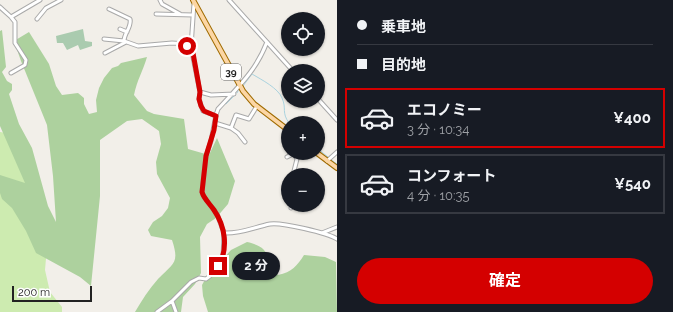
<!DOCTYPE html>
<html lang="ja">
<head>
<meta charset="utf-8">
<style>
	:root { --surface:#171b24; --page:#20242c; --text:#f1f3f6; --muted:#9ea1a6; --line:#363941; --accent:#d40000 }
	body { margin:0; font-family:Raleway,"Noto Sans JP",sans-serif; background:var(--page); color:var(--text); height:100vh; display:flex; flex-direction:column; font-size:15px; white-space:nowrap }
	* { box-sizing:border-box; margin:0 }
	p { font-size:13px; color:var(--muted) }
	.icon { flex:none; width:22px; height:22px; fill:none; stroke:currentColor; stroke-width:2; stroke-linecap:round; stroke-linejoin:round }
	.map { position:relative; flex:1; overflow:hidden }
	.side { display:flex; flex-direction:column; background:var(--surface); width:336px }
	.side>* { flex:none }
	.top-card { display:grid; align-content:center; height:88px; padding:0 20px; background:var(--surface) }
	.fabs { position:absolute; left:281px; top:12px; display:grid; gap:8px }
	.fabs a { display:grid; place-items:center; width:44px; height:44px; border-radius:50%; background:var(--surface); box-shadow:0 1px 3px #0004; font-size:20px }
	.scale { position:absolute; left:12px; bottom:10px; width:80px; box-sizing:border-box; padding-left:4px; border:2px solid #222; border-top:0; font-size:11px; line-height:14px; white-space:nowrap; color:#222; -webkit-text-stroke:3px #fff; paint-order:stroke }
	.end { position:absolute; width:18px; height:18px; margin:-9px; border:5px solid #d40000; background:#fff; box-shadow:0 0 0 2px #fff }
	.from { border-radius:50% }
	.bubble { position:absolute; height:28px; border-radius:14px; background:var(--surface); box-shadow:0 1px 3px #0004; font-size:13px; font-weight:700; line-height:28px; text-align:center }
	.top-card b { display:flex; align-items:center; gap:14px; height:38px; font-size:15px }
	.top-card b+b { border-top:1px solid var(--line) }
	.top-card i { width:10px; height:10px; background:var(--text) }
	ul { padding:0; list-style:none }
	li { display:flex; align-items:center; gap:12px; height:60px; margin:0 8px 6px; padding:0 12px; border:2px solid var(--line); border-radius:0px }
	li div { flex:1 }
	li b { display:block; font-size:15px }
	li em { font-style:normal; font-weight:700 }
	li.selected { border-color:var(--accent) }
	li>.icon { width:36px; height:36px; stroke-width:1.5 }
	.button { display:flex; gap:8px; margin-top:auto; padding:8px 20px }
	.button a { flex:1; height:46px; border-radius:24px; background:var(--accent); color:#fff; font-size:16px; font-weight:700; line-height:46px; text-align:center }
	main { display:flex; flex:1; min-height:0 }
	.map>svg:first-child { display:block }
</style>
</head>
<body>
<main>
<div class="map">
<svg width="337" height="312" viewBox="0 0 337 312">
	<rect width="100%" height="100%" fill="#f2efe9"/>
	<path fill="#cdebb0" d="M0,132L13,134L48,236L45,270L50,292L62,307V312H0Z"/>
	<path fill="#add19e" d="M2,30L6,67L2,72L7,81L12,84V90L9,94L19,124L32,148L48,206L56,222L53,176L47,125L21,61L14,41L29,32L49,64L56,86L62,95L78,93L84,98V104L89,114L97,112L96,100L99,88L104,78L112,68L118,66L121,63L147,57C143,71 137,80 134,95L147,111L154,114L184,119L188,149L209,155L217,138L235,181L228,204L216,218L207,224L200,237L201,273L195,284L183,297L181,312H135C142,300 149,289 158,279C173,263 180,264 172,240L151,236L148,230L153,222L162,216L168,208L170,198L157,174L156,162L161,144L159,131L142,119L127,121L100,140V196L91,286L80,277L36,253L26,231L12,208L2,199L0,193V175L25,183L0,126V31Z
		M247,242C274,248 264,260 278,275C292,272 297,266 304,255L325,257L336,262L337,312H208L203,296L202,285L207,276L231,250Z"/>
	<path fill="#aacbaf" d="M83,29L85,41L92,42V46L80,50L78,45L67,50L63,43H57L56,36Z"/>
	<g fill="none" stroke-linecap="round" stroke-linejoin="round">
		<path stroke="#aad3df" stroke-width="1" d="M243,86L252,74C262,80 278,88 282,98C287,109 281,112 289,123
			M237,93L238,91
			M226,104L235,95
			M318,149L328,157
			M331,160L337,164"/>
		<defs>
			<path id="minor" d="M160,0L162,4L180,14
				M229,0L293,71
				M194,3L191,47L200,92L211,95L234,94
				M0,7L11,17L15,22V43L26,60L25,65L11,73
				M109,9L130,19C132,27 124,33 124,41L138,46L172,43L187,44L191,47
				M156,14L193,15
				M11,17L40,0
				M37,19L46,8L61,0
				M120,29L127,32
				M104,39L124,41
				M105,53L126,42
				M200,92L199,99L203,111L216,116
				M318,99L337,120
				M215,123L231,128L236,115L249,119L257,106
				M231,128L238,133L245,142
				M287,157L295,153
				M327,161L337,152
				M293,175L297,159L294,154
				M291,208L292,205
				M224,233C240,234 255,227 270,224C281,222 328,233 337,239
				M322,233L337,227
				M172,301L176,312
				M157,312L172,301L191,282L199,278L206,279L210,276L223,259L224,233L217,214L204,197L202,192L206,156L211,141L216,115L218,109C238,87 256,71 267,42"/>
			<path id="major" d="M193,0L243,91L254,104L288,130
				M317,153L337,168"/>
		</defs>
		<use href="#minor" stroke="#a9a9a9" stroke-width="5"/>
		<use href="#major" stroke="#a06b00" stroke-width="6"/>
		<use href="#minor" stroke="#fff" stroke-width="3"/>
		<use href="#major" stroke="#fcd6a4" stroke-width="4"/>
	</g>
	<g fill="none" stroke-linecap="round" stroke-linejoin="round">
		<path stroke="#d40000" stroke-width="5" d="M187,46L191,47L193,53L200,92L199,99L201,106L204,111L216,116L214,130L206,156L202,192C204,199 210,204 214,210C225,226 229,249 218,266"/>
	</g>
	<g text-anchor="middle" stroke-width="3" stroke-linejoin="round" paint-order="stroke">
		<rect fill="#fff" stroke="#646464" stroke-width="1" x="221" y="64" width="20" height="16" rx="3"/>
		<g font-size="10" font-weight="bold" fill="#222">
			<text x="231" y="76">39</text>
		</g>
	</g>
</svg>
<div class="fabs">
<a><svg class="icon" aria-label="locate" viewBox="0 0 24 24"><circle cx="12" cy="12" r="6"/><path d="M12 2v4M12 18v4M2 12h4M18 12h4"/></svg></a>
<a><svg class="icon" aria-label="layers" viewBox="0 0 24 24"><path d="M12 4l9 5-9 5-9-5zM3 14l9 5 9-5"/></svg></a>
<a>+</a>
<a>−</a>
</div>
<div class="scale">200 m</div>
<i class="end from" style="left:187px;top:46px"></i>
<i class="end" style="left:218px;top:266px"></i>
<div class="bubble" style="left:232px;top:252px;width:48px">2 分</div>
</div>
<section class="side">
<div class="top-card">
<b><i class="from"></i>乗車地</b>
<b><i></i>目的地</b>
</div>
<ul>
<li class="selected"><svg class="icon" aria-label="car" viewBox="0 0 24 24"><path d="M5 17H2v-5l4-1 3-4h7l3 4 3 1v5h-3M9 17h6M6 11h13"/><circle cx="7" cy="17" r="2"/><circle cx="17" cy="17" r="2"/></svg><div><b>エコノミー</b><p>3 分 · 10:34</p></div><em>¥400</em></li>
<li><svg class="icon" aria-label="car" viewBox="0 0 24 24"><path d="M5 17H2v-5l4-1 3-4h7l3 4 3 1v5h-3M9 17h6M6 11h13"/><circle cx="7" cy="17" r="2"/><circle cx="17" cy="17" r="2"/></svg><div><b>コンフォート</b><p>4 分 · 10:35</p></div><em>¥540</em></li>
</ul>
<div class="button"><a>確定</a></div>
</section>
</main>
</body>
</html>
